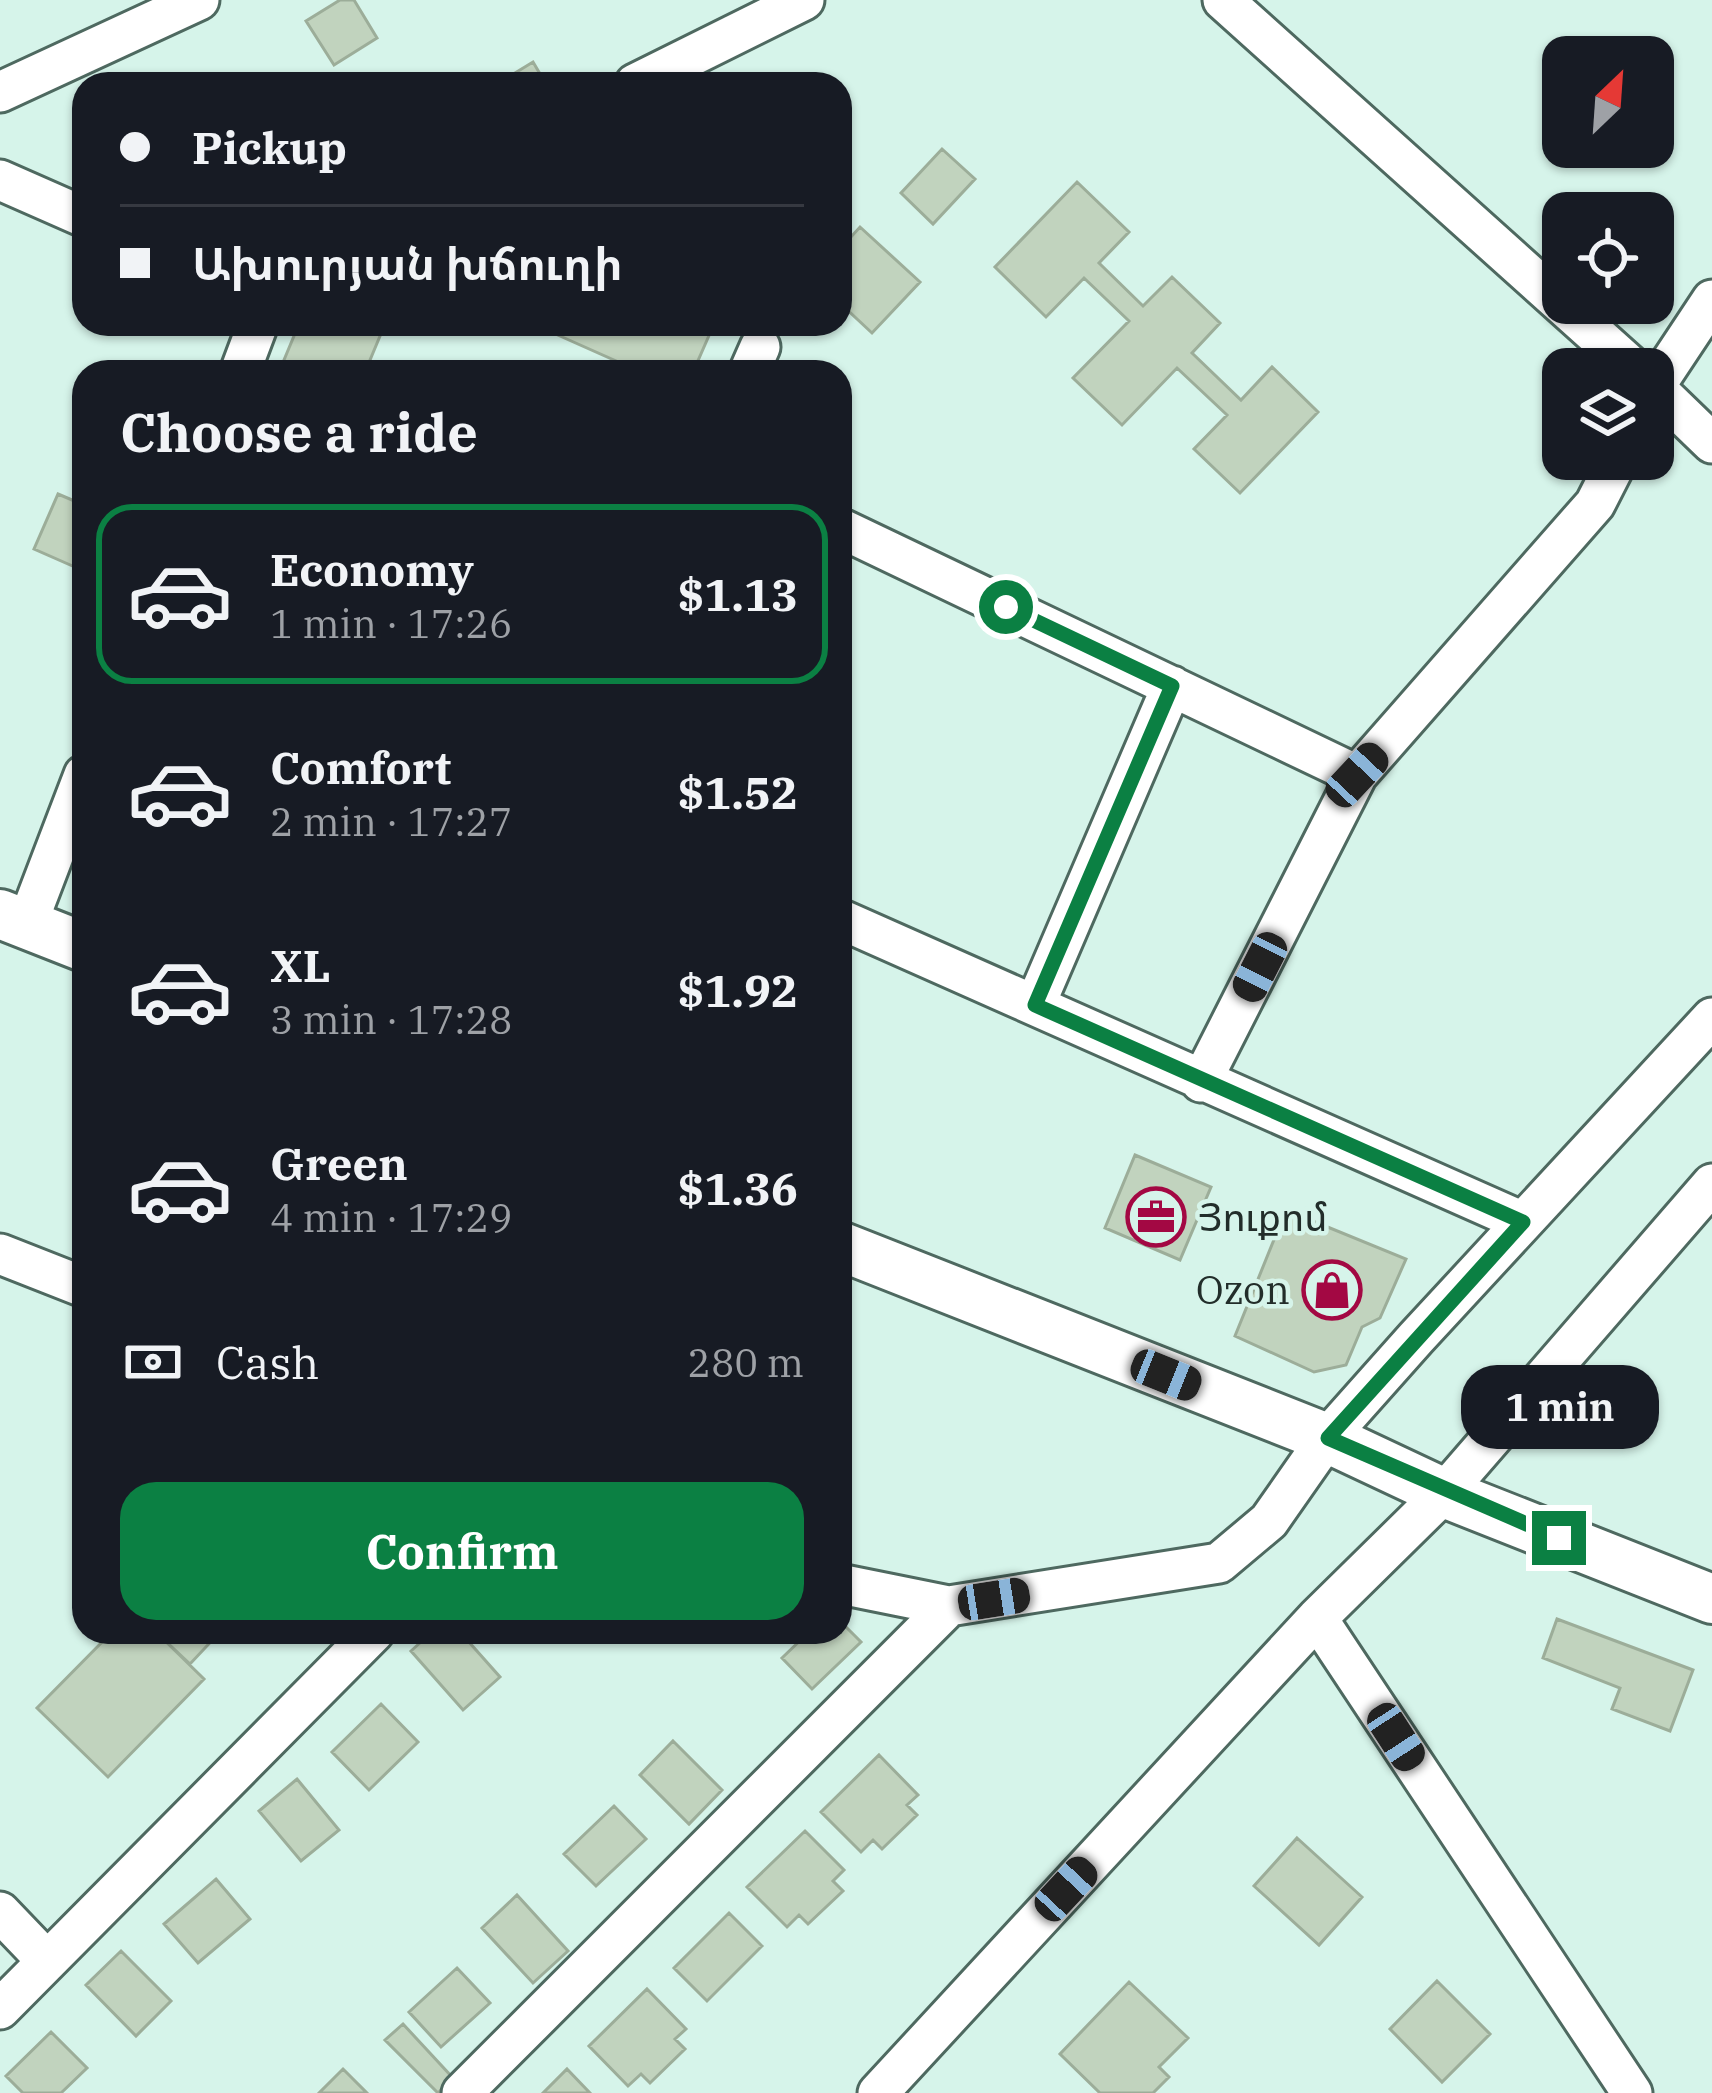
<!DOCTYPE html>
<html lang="en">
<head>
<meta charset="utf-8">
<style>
	:root { --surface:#171b24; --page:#242831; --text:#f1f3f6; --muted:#9ea1a6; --line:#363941; --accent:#0b8043 }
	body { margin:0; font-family:"IBM Plex Serif","Noto Sans Armenian",serif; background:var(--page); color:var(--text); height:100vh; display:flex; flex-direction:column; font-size:45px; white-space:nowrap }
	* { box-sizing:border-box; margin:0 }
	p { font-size:39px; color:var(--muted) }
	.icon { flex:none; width:66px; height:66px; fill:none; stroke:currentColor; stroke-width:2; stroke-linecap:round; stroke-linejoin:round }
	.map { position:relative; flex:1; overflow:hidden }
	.side { position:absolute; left:72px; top:360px; width:780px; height:1284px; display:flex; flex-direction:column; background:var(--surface); border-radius:36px; box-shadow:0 3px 9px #0004 }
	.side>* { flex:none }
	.top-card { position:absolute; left:72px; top:72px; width:780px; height:264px; border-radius:36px; box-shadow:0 3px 9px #0004; display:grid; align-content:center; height:264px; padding:0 48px; background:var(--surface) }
	.needle { width:78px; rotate:25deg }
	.tools { position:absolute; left:1542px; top:36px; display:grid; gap:24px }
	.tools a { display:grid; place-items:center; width:132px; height:132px; border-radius:24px; background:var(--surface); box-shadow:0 3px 9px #0004; font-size:60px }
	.end { position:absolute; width:54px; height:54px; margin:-27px; border:15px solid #0b8043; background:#fff; box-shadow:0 0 0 6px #fff }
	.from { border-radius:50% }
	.bubble { position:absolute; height:84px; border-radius:36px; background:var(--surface); box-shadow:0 3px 9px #0004; font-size:39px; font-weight:800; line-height:84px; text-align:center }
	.car { position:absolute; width:36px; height:72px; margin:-36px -18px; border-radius:15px; box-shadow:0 0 9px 3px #0007; background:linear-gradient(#222 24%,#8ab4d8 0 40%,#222 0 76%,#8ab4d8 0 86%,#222 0) }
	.top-card b { display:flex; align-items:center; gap:42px; height:114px; font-size:45px }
	.top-card b+b { border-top:3px solid var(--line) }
	.top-card i { width:30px; height:30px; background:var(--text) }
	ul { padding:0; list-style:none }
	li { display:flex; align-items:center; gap:36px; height:180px; margin:0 24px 18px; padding:0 24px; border:6px solid transparent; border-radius:36px }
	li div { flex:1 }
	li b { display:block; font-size:45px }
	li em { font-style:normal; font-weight:800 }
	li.selected { border-color:var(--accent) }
	li>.icon { width:108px; height:108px; stroke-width:1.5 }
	h2 { padding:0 48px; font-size:54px; line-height:144px }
	.pay { display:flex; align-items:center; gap:30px; height:132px; padding:0 48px; font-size:45px }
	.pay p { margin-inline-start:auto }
	.primary-button { display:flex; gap:24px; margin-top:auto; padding:24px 48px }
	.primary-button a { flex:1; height:138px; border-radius:36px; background:var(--accent); color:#fff; font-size:48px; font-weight:800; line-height:138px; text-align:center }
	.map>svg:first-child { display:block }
</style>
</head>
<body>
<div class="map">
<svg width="1712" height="2093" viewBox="0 0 1712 2093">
	<rect width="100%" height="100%" fill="#d6f4ea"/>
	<path fill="#c1d3be" stroke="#9cad99" stroke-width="3" d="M340,0H354L377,38L334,65L306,21Z
		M533,62L546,84H497Z
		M942,149L975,179L933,224L901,193Z
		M1077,182L1129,232L1099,263L1143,306L1172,277L1220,323L1192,353L1241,400L1272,367L1318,412L1240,493L1194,449L1227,415L1177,368L1122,425L1073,378L1129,321L1084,278L1046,317L995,267Z
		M860,227L920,282L872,333L840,303V249Z
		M299,324H385L365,372H279Z
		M533,324H714L693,372H641Z
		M58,494L84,505V571L34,549Z
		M1135,1155L1211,1187L1180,1260L1105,1228Z
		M1286,1210L1406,1259L1380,1318L1362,1327L1346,1365L1314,1372L1235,1336Z
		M1557,1619L1693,1670L1670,1731L1612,1709L1620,1688L1543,1658Z
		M840,1621L861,1642L812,1689L782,1658L809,1632H840Z
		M112,1632H156L204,1679L108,1777L37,1708Z
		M156,1632H220L190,1664Z
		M432,1632H460L500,1677L463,1710L411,1651Z
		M381,1704L418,1742L369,1790L332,1752Z
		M673,1741L722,1790L689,1824L640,1775Z
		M879,1755L918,1795L907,1805L917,1815L882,1849L873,1840L861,1852L821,1812Z
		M297,1779L339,1830L301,1861L259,1811Z
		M614,1806L646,1839L596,1886L564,1854Z
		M805,1831L844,1870L833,1881L843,1891L808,1924L799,1915L787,1927L747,1887Z
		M1297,1838L1362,1897L1319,1945L1254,1886Z
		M216,1879L250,1919L198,1963L164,1924Z
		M517,1895L568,1951L533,1983L482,1928Z
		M729,1913L762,1946L707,2001L674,1968Z
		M121,1951L171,2001L136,2036L86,1985Z
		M457,1968L490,2003L441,2047L409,2012Z
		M1437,1981L1490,2034L1442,2082L1390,2029Z
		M1129,1982L1188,2038L1159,2067L1169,2077L1153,2093H1100L1060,2054Z
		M647,1989L686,2029L675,2039L685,2049L650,2083L641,2074L628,2086L589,2046Z
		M403,2024L453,2078L438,2093L385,2040Z
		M51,2032L87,2068L61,2093H23L6,2076Z
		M343,2069L367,2093H319Z
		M567,2069L590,2093H543Z"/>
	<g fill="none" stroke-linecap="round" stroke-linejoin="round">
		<defs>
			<path id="minor" d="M1223,0L1634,369
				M635,84L804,0
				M0,92L199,0
				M0,180L84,217
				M240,372L258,324
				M749,372L760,347
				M1653,386L1712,443
				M1653,389L1712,300
				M840,528L1357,775
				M840,919L1523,1222
				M27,924L84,775
				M1035,1005L1172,686
				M1201,1082L1357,775L1595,504L1618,459
				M0,1254L84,1287
				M840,1584L949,1606
				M1317,1618L1632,2093
				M0,1912L46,1960
				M0,2009L374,1632
				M462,2093L949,1606L1219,1563L1269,1521L1327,1438L1416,1338L1712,1018
				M878,2093L1317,1618L1444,1493L1712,1184"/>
			<path id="major" d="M0,914L84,947
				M840,1246L1327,1438L1444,1493L1712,1599"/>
		</defs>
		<use href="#minor" stroke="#4e6960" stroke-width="45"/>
		<use href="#major" stroke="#4e6960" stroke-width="54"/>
		<use href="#minor" stroke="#fff" stroke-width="39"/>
		<use href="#major" stroke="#fff" stroke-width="48"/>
	</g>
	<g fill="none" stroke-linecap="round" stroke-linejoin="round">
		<path stroke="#0b8043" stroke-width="15" d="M1006,607L1172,686L1035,1005L1523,1222L1328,1438L1559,1538"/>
	</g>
	<defs>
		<symbol id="office-ring" viewBox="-11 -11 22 22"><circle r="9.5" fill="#d6f4ea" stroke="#a30843" stroke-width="1.5"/><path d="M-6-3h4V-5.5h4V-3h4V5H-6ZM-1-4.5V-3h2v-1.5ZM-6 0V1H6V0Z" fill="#a30843"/></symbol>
		<symbol id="shop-ring" viewBox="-11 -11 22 22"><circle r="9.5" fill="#d6f4ea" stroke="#a30843" stroke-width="1.5"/><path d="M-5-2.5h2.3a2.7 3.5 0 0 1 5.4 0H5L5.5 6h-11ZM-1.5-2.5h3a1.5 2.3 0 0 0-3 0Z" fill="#a30843"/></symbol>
	</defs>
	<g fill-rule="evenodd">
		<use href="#office-ring" x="1123" y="1184" width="66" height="66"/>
		<use href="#shop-ring" x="1299" y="1257" width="66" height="66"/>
	</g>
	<g text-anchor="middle" stroke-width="9" stroke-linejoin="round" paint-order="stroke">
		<g font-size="39" fill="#222d2a" stroke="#d6f4ea" text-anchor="start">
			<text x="1198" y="1231">Յուքոմ</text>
			<text x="1290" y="1304" text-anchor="end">Ozon</text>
		</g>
	</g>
</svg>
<div class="tools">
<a><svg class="needle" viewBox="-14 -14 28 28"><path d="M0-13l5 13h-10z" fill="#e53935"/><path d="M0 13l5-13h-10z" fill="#9ea1a6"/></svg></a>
<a><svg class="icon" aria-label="locate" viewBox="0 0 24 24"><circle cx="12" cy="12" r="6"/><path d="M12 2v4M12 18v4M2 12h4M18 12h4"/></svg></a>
<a><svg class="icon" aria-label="layers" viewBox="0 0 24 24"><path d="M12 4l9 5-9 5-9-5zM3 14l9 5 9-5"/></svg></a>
</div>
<i class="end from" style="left:1006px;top:607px"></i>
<i class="end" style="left:1559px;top:1538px"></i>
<div class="bubble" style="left:1461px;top:1365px;width:198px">1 min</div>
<i class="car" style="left:1357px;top:775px;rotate:43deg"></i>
<i class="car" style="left:1260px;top:967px;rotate:207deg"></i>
<i class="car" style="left:1166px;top:1375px;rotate:112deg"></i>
<i class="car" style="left:994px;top:1599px;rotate:81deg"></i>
<i class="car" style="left:1396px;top:1737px;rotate:147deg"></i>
<i class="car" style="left:1066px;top:1889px;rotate:43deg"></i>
<div class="top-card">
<b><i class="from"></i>Pickup</b>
<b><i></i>Ախուրյան խճուղի</b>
</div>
<section class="side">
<h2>Choose a ride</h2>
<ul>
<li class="selected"><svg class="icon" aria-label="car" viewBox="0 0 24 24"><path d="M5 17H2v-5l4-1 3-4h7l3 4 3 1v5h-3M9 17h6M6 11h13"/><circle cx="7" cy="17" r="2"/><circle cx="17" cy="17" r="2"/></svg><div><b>Economy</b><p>1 min · 17:26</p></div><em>$1.13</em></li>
<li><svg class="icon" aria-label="car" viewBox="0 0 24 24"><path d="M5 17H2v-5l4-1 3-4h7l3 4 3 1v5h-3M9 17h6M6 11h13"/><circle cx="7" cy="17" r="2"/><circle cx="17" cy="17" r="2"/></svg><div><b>Comfort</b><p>2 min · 17:27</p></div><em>$1.52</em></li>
<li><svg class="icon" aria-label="car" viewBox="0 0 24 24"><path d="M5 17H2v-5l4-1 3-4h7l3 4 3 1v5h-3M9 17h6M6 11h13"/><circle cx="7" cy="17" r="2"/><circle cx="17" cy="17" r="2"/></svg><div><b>XL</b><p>3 min · 17:28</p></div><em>$1.92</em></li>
<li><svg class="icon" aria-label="car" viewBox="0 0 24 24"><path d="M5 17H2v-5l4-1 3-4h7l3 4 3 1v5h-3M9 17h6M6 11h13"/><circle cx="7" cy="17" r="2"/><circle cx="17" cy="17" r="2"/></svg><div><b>Green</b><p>4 min · 17:29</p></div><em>$1.36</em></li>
</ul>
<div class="pay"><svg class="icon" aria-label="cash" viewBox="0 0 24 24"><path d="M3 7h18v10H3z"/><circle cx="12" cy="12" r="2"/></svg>Cash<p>280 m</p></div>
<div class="primary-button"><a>Confirm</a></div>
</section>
</div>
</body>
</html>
